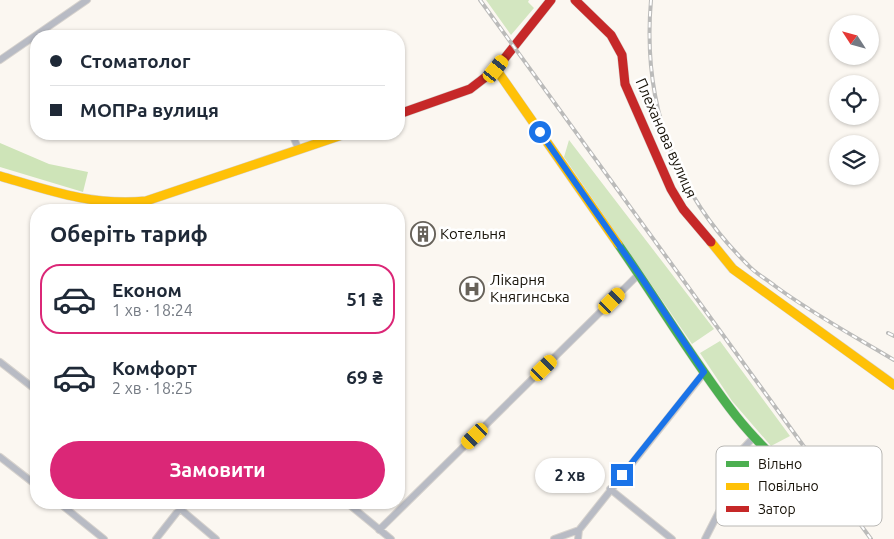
<!DOCTYPE html>
<html lang="uk">
<head>
<meta charset="utf-8">
<style>
	:root { --surface:#fff; --page:#f6f6f7; --text:#1f2937; --muted:#747a83; --line:#e0e1e3; --accent:#db2777 }
	body { margin:0; font-family:Ubuntu,sans-serif; background:var(--page); color:var(--text); height:100vh; display:flex; flex-direction:column; font-size:19px; white-space:nowrap }
	* { box-sizing:border-box; margin:0 }
	p { font-size:16px; color:var(--muted) }
	.icon { flex:none; width:28px; height:28px; fill:none; stroke:currentColor; stroke-width:2; stroke-linecap:round; stroke-linejoin:round }
	.map { position:relative; flex:1; overflow:hidden }
	.drawer { position:absolute; left:30px; top:204px; width:375px; height:305px; display:flex; flex-direction:column; background:var(--surface); border-radius:20px; box-shadow:0 1px 4px #0004 }
	.drawer>* { flex:none }
	.top-card { position:absolute; left:30px; top:30px; width:375px; height:110px; border-radius:20px; box-shadow:0 1px 4px #0004; display:grid; align-content:center; height:110px; padding:0 20px; background:var(--surface) }
	.needle { width:32px; rotate:306deg }
	.buttons { position:absolute; left:829px; top:15px; display:grid; gap:10px }
	.buttons a { display:grid; place-items:center; width:50px; height:50px; border-radius:50%; background:var(--surface); box-shadow:0 1px 4px #0004; font-size:25px }
	.end { position:absolute; width:22px; height:22px; margin:-11px; border:6px solid #1a73e8; background:#fff; box-shadow:0 0 0 2px #fff }
	.from { border-radius:50% }
	.bubble { position:absolute; height:35px; border-radius:18px; background:var(--surface); box-shadow:0 1px 4px #0004; font-size:16px; font-weight:700; line-height:35px; text-align:center }
	.car { position:absolute; width:15px; height:30px; margin:-15px -8px; border-radius:6px; box-shadow:0 0 4px 1px #0007; background:linear-gradient(#f5c518 24%,#345 0 40%,#f5c518 0 76%,#345 0 86%,#f5c518 0) }
	.top-card b { display:flex; align-items:center; gap:18px; height:48px; font-size:19px }
	.top-card b+b { border-top:1px solid var(--line) }
	.top-card i { width:12px; height:12px; background:var(--text) }
	ul { padding:0; list-style:none }
	li { display:flex; align-items:center; gap:15px; height:70px; margin:0 10px 8px; padding:0 10px; border:2px solid transparent; border-radius:20px }
	li div { flex:1 }
	li b { display:block; font-size:19px }
	li em { font-style:normal; font-weight:700 }
	li.current { border-color:var(--accent) }
	li>.icon { width:45px; height:45px; stroke-width:1.5 }
	h2 { padding:0 20px; font-size:22px; line-height:60px }
	.action { display:flex; gap:10px; margin-top:auto; padding:10px 20px }
	.action a { flex:1; height:58px; border-radius:30px; background:var(--accent); color:#fff; font-size:20px; font-weight:700; line-height:58px; text-align:center }
	.map>svg:first-child { display:block }
</style>
</head>
<body>
<div class="map">
<svg width="894" height="539" viewBox="0 0 894 539">
	<rect width="100%" height="100%" fill="#fbf7f1"/>
	<path fill="#d3e6c0" d="M486,0H529L528,2L534,8L511,35Z
		M569,140L714,329L692,344L564,157Z
		M720,341L790,436L771,446L732,401L700,353Z"/>
	<path fill="#cee4b8" d="M0,143L49,164L88,172L83,192L0,167Z"/>
	<g fill="none" stroke-linecap="round" stroke-linejoin="round">
		<defs>
			<path id="street" d="M0,60L87,0
				M292,134L299,150
				M146,201L149,210
				M0,362L36,390
				M0,457L36,485
				M610,489L672,539
				M58,502L104,539
				M172,502L216,539
				M346,502L391,539
				M379,530L639,274
				M156,539L185,502
				M554,539L579,530L704,373
				M578,539L579,530
				M705,539L725,500L728,470L735,457L754,437"/>
			<path id="fast" d="M618,244C658,301 693,361 736,416C766,454 806,486 842,519"/>
			<path id="slow" d="M496,69L618,244
				M0,176C51,191 92,206 146,201L345,134
				M711,242L733,269L894,385"/>
			<path id="jam" d="M575,0L611,35L622,55L625,84L671,189L683,209L711,242
				M399,114L470,89L496,69L551,0"/>
		</defs>
		<use href="#street" stroke="#d6d2cd" stroke-width="8"/>
		<use href="#fast" stroke="#d6d2cd" stroke-width="10"/>
		<use href="#slow" stroke="#d6d2cd" stroke-width="10"/>
		<use href="#jam" stroke="#d6d2cd" stroke-width="10"/>
		<use href="#street" stroke="#b8bbc4" stroke-width="6"/>
		<use href="#fast" stroke="#4caf50" stroke-width="9"/>
		<use href="#slow" stroke="#ffc107" stroke-width="9"/>
		<use href="#jam" stroke="#c62828" stroke-width="9"/>
		<defs>
			<path id="rail" d="M480,0L871,539
				M651,0C642,103 674,192 748,265C755,273 766,279 775,286C813,314 854,336 894,360
				M888,333L894,336"/>
		</defs>
		<use href="#rail" stroke="#bbbbba" stroke-width="4"/>
		<use href="#rail" stroke="#fff" stroke-width="2" stroke-dasharray="5.5" stroke-linecap="butt"/>
	</g>
	<g fill="none" stroke-linecap="round" stroke-linejoin="round">
		<path stroke="#1a73e8" stroke-width="6" d="M540,132L639,274L704,372L622,475"/>
	</g>
	<defs>
		<symbol id="building-ring" viewBox="-11 -11 22 22"><circle r="9.5" fill="#fff" stroke="#67625a" stroke-width="1.5"/><path d="M-4-6H4V6H1V3H-1V6H-4ZM-2.5-4.3h1.7v1.8h-1.7ZM.8-4.3h1.7v1.8H.8ZM-2.5-1h1.7V.8h-1.7ZM.8-1h1.7V.8H.8Z" fill="#67625a"/></symbol>
		<symbol id="hospital-ring" viewBox="-11 -11 22 22"><circle r="9.5" fill="#fff" stroke="#67625a" stroke-width="1.5"/><path d="M-5-5h3v3.5h4V-5h3V5h-3V1.5h-4V5h-3Z" fill="#67625a"/></symbol>
	</defs>
	<g fill-rule="evenodd">
		<use href="#building-ring" x="409" y="220" width="28" height="28"/>
		<use href="#hospital-ring" x="458" y="275" width="28" height="28"/>
	</g>
	<g text-anchor="middle" stroke-width="5" stroke-linejoin="round" paint-order="stroke">
		<g font-size="15" fill="#171208" stroke="#fff">
			<text transform="translate(666 138) rotate(66)" y="5">Плеханова вулиця</text>
		</g>
		<g font-size="15" fill="#171208" stroke="#fff" text-anchor="start">
			<text x="440" y="239">Котельня</text>
			<text x="490" y="285">Лікарня<tspan x="490" dy="17">Княгинська</tspan></text>
		</g>
	</g>
	<rect x="716" y="446" width="166" height="80" rx="8" fill="#fff" stroke="#b9b8b5" stroke-width="1"/>
	<rect x="726" y="461" width="23" height="6" fill="#4caf50"/>
	<rect x="726" y="483" width="23" height="7" fill="#ffc107"/>
	<rect x="726" y="506" width="23" height="6" fill="#c62828"/>
	<g font-size="14" fill="#171208">
		<text x="758" y="469">Вільно</text>
		<text x="758" y="491">Повільно</text>
		<text x="758" y="514">Затор</text>
	</g>
</svg>
<div class="buttons">
<a><svg class="needle" viewBox="-14 -14 28 28"><path d="M0-13l5 13h-10z" fill="#e53935"/><path d="M0 13l5-13h-10z" fill="#747a83"/></svg></a>
<a><svg class="icon" aria-label="locate" viewBox="0 0 24 24"><circle cx="12" cy="12" r="6"/><path d="M12 2v4M12 18v4M2 12h4M18 12h4"/></svg></a>
<a><svg class="icon" aria-label="layers" viewBox="0 0 24 24"><path d="M12 4l9 5-9 5-9-5zM3 14l9 5 9-5"/></svg></a>
</div>
<i class="end from" style="left:540px;top:132px"></i>
<i class="end" style="left:622px;top:475px"></i>
<div class="bubble" style="left:535px;top:458px;width:70px">2 хв</div>
<i class="car" style="left:496px;top:69px;rotate:39deg"></i>
<i class="car" style="left:612px;top:301px;rotate:45deg"></i>
<i class="car" style="left:544px;top:368px;rotate:46deg"></i>
<i class="car" style="left:475px;top:436px;rotate:226deg"></i>
<div class="top-card">
<b><i class="from"></i>Стоматолог</b>
<b><i></i>МОПРа вулиця</b>
</div>
<section class="drawer">
<h2>Оберіть тариф</h2>
<ul>
<li class="current"><svg class="icon" aria-label="car" viewBox="0 0 24 24"><path d="M5 17H2v-5l4-1 3-4h7l3 4 3 1v5h-3M9 17h6M6 11h13"/><circle cx="7" cy="17" r="2"/><circle cx="17" cy="17" r="2"/></svg><div><b>Економ</b><p>1 хв · 18:24</p></div><em>51 ₴</em></li>
<li><svg class="icon" aria-label="car" viewBox="0 0 24 24"><path d="M5 17H2v-5l4-1 3-4h7l3 4 3 1v5h-3M9 17h6M6 11h13"/><circle cx="7" cy="17" r="2"/><circle cx="17" cy="17" r="2"/></svg><div><b>Комфорт</b><p>2 хв · 18:25</p></div><em>69 ₴</em></li>
</ul>
<div class="action"><a>Замовити</a></div>
</section>
</div>
</body>
</html>
